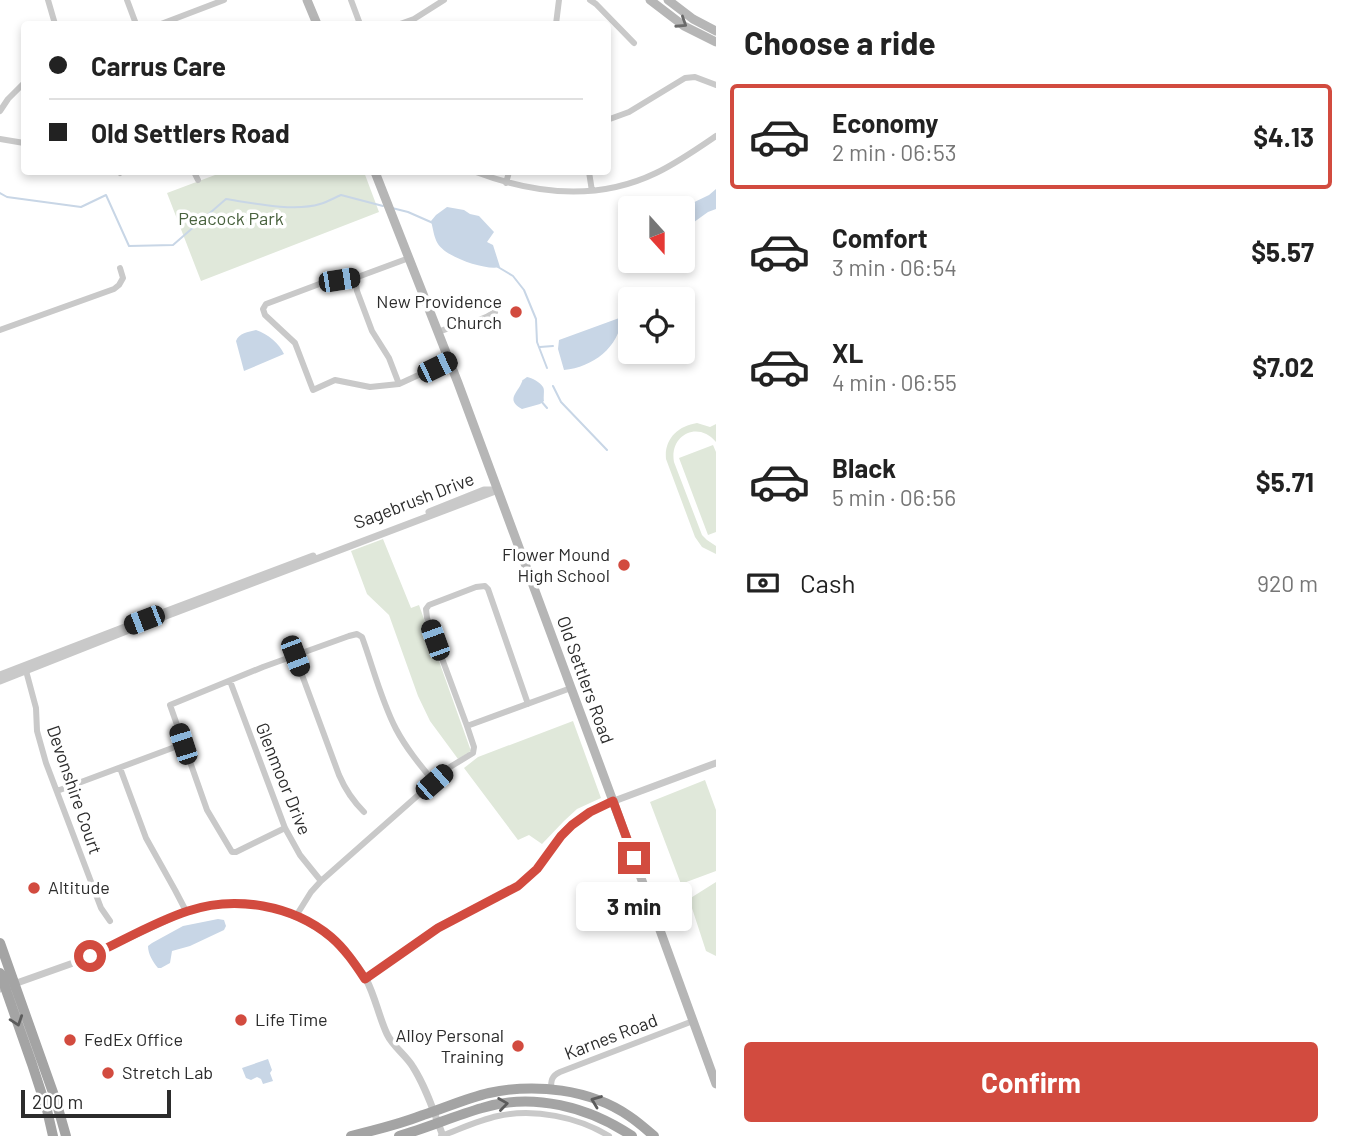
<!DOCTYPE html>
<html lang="en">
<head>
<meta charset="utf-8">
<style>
	:root { --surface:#fff; --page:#f6f6f6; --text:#222; --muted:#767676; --line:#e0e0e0; --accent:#d24b3f }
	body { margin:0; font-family:Barlow,sans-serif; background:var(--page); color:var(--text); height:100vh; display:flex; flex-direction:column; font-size:26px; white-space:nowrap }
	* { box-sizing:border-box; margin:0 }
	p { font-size:23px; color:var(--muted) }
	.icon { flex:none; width:38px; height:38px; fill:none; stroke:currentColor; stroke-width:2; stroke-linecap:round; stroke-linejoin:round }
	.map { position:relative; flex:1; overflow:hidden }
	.details { display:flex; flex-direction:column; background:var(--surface); width:630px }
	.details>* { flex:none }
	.hud { position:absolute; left:21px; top:21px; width:590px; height:154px; border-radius:7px; box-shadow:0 4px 10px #0003; display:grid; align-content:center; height:154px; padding:0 28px; background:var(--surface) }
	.needle { width:46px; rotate:159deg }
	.tools { position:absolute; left:618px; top:196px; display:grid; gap:14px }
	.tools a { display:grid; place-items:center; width:77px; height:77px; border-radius:7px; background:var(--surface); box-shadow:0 4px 10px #0003; font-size:35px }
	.scale { position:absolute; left:21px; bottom:18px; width:150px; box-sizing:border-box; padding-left:7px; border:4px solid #2c2c2c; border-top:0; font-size:19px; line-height:24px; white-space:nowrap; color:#2c2c2c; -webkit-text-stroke:5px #fff; paint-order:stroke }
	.end { position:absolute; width:32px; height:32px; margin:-16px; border:9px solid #d24b3f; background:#fff; box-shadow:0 0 0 4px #fff }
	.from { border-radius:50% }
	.bubble { position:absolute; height:49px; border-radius:7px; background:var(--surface); box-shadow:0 4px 10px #0003; font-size:23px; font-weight:700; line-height:49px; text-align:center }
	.car { position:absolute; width:21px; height:42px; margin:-21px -10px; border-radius:9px; box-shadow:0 0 5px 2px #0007; background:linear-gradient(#222 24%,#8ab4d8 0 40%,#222 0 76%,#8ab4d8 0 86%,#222 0) }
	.hud b { display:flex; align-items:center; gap:24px; height:66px; font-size:26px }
	.hud b+b { border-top:2px solid var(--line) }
	.hud i { width:18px; height:18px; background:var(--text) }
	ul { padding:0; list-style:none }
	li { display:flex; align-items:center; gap:21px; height:105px; margin:0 14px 10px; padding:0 14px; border:4px solid transparent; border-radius:7px }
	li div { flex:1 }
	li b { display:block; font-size:26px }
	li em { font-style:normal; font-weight:700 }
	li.on { border-color:var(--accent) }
	li>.icon { width:63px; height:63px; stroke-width:1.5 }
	h2 { padding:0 28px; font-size:32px; line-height:84px }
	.pay { display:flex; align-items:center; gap:18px; height:77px; padding:0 28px; font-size:26px }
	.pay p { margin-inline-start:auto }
	.button { display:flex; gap:14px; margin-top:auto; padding:14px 28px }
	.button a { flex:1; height:80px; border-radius:7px; background:var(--accent); color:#fff; font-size:28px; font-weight:700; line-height:80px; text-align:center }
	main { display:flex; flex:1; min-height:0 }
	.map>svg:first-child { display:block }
</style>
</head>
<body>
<main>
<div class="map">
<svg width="716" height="1136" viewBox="0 0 716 1136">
	<rect width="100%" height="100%" fill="#fff"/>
	<path fill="#e0e8da" d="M223,172H364L379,212L201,281L167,193Z
		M697,423L710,427L716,424V442C698,420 669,435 674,462L702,535L707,540L716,546V554L702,547L695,537L666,459C664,439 678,426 697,423Z
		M713,445L716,452V532L708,535L679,458Z
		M383,539L411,608L419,605L471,751L458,759L430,721L418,696L389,615L367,594L351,551Z
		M573,721L601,798L577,809L564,821L542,844L529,835L518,840L464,768L478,757Z
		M705,780L716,810V871L681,884L650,802Z
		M716,882V956L706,951L689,899Z"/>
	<path fill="#c8d6e6" d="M716,189V209L708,212L683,230L682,208L709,195Z
		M447,207L464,210L470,214L479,216L494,232L487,242L493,245L500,267C486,271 446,257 438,244C434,238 433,228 431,221L436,215Z
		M622,317C619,348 593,367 564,370L558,349L559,340Z
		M256,330C268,334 279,343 284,354L244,371L236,341C239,333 248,332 256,330Z
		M527,377C532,378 540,382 543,387C545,390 543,397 544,401L540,404L522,409C508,401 514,396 520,386C525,377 519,383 527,377Z
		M218,919L224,920L226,926L224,930L190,946L172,951L170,963L161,968H158C153,962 148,954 148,946L152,943L183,926Z
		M268,1059L272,1070L270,1073L273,1081L263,1084L261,1079L257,1077L251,1080L246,1078L242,1068Z"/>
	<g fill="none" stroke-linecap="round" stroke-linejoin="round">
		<path stroke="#c8d6e6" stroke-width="2" d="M0,193L7,197L81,207L106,195L129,246L173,245L226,199C252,203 294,212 320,204C327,202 334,198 341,195L383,206
			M392,208L408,212L433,223
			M498,267L513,276L524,290L536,319L537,342L547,368
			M540,347L553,346
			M553,386L561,402L607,450
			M541,401L547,408"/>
		<path stroke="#c9c9c9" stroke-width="6" d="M48,0L55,24
			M127,0L136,24
			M351,0L360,24
			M590,0L596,4L634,43
			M161,24L224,0
			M400,24L414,19L444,0
			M556,24L559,0
			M0,111L8,99L24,83
			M607,120L629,112L685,78L695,77L716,85
			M0,139L24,143
			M119,172L120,173
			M194,172L198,180
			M476,172C534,194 598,201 656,173C677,163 697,149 716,136
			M589,172L592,191
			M506,183L509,172
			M409,258L355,278L322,283L266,304L263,309L265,315L295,343L313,390L335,380L370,387L399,384L449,361
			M355,278L357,291L372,331L389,358L399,384
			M0,330L114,289L119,285L123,278L120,268
			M438,332C457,324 478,324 495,312
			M295,656L339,775C345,789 353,801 364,812
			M25,667L36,708L37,731L46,763L101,908L110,921
			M230,681L285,828L300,855L321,881
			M467,726L571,688
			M120,768L146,838L175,890L186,911
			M57,791L183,744
			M285,828L236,852H232L207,810L170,705L263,667L349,636L357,634L362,637C373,667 381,700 396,729C406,748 420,765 434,782
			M296,916L311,892L321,881L450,767L473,753L474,747L467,726L427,618L426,609L429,605L476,587L485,586L488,589L528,704
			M551,1090C551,1081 551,1076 560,1072L693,1021
			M441,1136C460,1129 479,1120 498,1116C534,1108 578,1117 609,1136"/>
		<path stroke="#c9c9c9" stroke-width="7" d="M429,512L484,490H493
			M151,617L313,556
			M0,675L130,625
			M0,681L129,630L498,490
			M365,979L438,927L518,886L537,869L566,830L583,816L606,804L716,763
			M0,989L76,962L186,911C257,891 327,914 366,979C375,996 379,1017 387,1034C393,1047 406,1055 413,1067C427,1089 434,1113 443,1136"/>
		<path stroke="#b6b6b6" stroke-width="9" d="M307,0L317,24
			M650,0L684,26L716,42
			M668,0L693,19L716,31
			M375,172L458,383L613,801L716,1084"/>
		<path stroke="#a4a4a4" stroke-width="10" d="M0,943L56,1101L66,1136
			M0,973L32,1064L47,1110L53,1136
			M351,1136C376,1130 400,1124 423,1115C445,1108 467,1098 489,1093C535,1083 590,1089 629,1116C638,1122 646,1129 654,1136
			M399,1136C427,1128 454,1116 482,1108C533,1092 589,1107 632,1136"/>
	</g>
	<defs><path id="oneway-chevron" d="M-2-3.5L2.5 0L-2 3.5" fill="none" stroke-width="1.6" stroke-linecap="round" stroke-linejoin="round" transform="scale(1.75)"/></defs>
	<use stroke="#6a6a6a" href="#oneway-chevron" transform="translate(682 23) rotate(33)"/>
	<g stroke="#5c5c5c">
		<use href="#oneway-chevron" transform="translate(17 1021) rotate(71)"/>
		<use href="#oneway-chevron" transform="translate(596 1101) rotate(-159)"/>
		<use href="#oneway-chevron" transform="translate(503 1104) rotate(-8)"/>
	</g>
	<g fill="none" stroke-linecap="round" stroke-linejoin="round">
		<path stroke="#d24b3f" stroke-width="9" d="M90,956C123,941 154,922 188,911C235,895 293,905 331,937C345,949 355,964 365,979L438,928L518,886L537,869L561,836L572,825L590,812L613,801L634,858"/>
	</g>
	<g fill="#d24b3f" stroke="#fff" stroke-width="2.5">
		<circle cx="516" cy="312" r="7"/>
		<circle cx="624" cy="565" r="7"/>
		<circle cx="34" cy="888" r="7"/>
		<circle cx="241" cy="1020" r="7"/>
		<circle cx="70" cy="1040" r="7"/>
		<circle cx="518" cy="1046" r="7"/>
		<circle cx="108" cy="1073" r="7"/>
	</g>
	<g text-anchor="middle" stroke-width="7" stroke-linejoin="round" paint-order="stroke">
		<g font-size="18" fill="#49623e" stroke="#fff">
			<text x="231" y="225">Peacock Park</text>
		</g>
		<g font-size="18" fill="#2c2c2c" stroke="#fff" text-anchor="start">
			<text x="502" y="308" text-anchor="end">New Providence<tspan x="502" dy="21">Church</tspan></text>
			<text x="610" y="561" text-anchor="end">Flower Mound<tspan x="610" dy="21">High School</tspan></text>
			<text x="48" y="894">Altitude</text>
			<text x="255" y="1026">Life Time</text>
			<text x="504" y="1042" text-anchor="end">Alloy Personal<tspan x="504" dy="21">Training</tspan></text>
			<text x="84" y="1046">FedEx Office</text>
			<text x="122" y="1079">Stretch Lab</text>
		</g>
		<g font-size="18" fill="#2c2c2c" stroke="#fff">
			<text transform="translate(414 501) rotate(-21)" y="6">Sagebrush Drive</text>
			<text transform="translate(585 680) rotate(70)" y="6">Old Settlers Road</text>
			<text transform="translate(283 779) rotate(68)" y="6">Glenmoor Drive</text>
			<text transform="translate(74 790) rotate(71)" y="6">Devonshire Court</text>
			<text transform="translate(611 1037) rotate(-21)" y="6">Karnes Road</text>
		</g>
	</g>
</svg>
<div class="tools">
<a><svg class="needle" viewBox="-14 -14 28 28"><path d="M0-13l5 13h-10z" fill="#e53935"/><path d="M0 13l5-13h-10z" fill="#767676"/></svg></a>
<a><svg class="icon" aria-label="locate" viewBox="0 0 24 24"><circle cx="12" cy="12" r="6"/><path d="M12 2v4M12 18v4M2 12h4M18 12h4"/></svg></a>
</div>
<div class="scale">200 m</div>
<i class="end from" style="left:90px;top:956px"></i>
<i class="end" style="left:634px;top:858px"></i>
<div class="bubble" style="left:576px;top:882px;width:116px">3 min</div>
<i class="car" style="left:339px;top:280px;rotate:81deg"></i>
<i class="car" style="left:437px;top:367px;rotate:64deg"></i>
<i class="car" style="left:144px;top:620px;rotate:249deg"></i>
<i class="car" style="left:435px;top:640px;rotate:340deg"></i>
<i class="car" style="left:295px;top:656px;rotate:159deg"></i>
<i class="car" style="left:183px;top:744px;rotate:342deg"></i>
<i class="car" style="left:434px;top:782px;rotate:49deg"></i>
<div class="hud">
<b><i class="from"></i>Carrus Care</b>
<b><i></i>Old Settlers Road</b>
</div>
</div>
<section class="details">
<h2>Choose a ride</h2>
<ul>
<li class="on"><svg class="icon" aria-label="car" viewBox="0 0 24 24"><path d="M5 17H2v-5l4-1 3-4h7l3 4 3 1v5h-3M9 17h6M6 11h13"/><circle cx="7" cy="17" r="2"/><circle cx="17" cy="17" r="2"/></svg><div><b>Economy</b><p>2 min · 06:53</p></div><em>$4.13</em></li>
<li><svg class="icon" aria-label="car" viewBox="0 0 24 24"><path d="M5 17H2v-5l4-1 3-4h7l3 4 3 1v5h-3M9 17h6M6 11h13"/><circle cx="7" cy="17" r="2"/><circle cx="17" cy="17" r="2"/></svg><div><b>Comfort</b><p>3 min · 06:54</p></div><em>$5.57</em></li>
<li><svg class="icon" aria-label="car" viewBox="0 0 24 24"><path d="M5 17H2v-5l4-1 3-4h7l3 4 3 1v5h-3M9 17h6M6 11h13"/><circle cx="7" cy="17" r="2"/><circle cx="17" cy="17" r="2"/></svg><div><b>XL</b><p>4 min · 06:55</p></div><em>$7.02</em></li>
<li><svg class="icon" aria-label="car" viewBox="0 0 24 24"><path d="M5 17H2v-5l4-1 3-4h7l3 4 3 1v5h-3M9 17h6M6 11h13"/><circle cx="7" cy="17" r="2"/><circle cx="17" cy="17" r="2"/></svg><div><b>Black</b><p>5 min · 06:56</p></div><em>$5.71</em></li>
</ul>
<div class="pay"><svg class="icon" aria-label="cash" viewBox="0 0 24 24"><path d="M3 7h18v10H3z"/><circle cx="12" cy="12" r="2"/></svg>Cash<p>920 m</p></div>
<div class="button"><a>Confirm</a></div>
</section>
</main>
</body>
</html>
